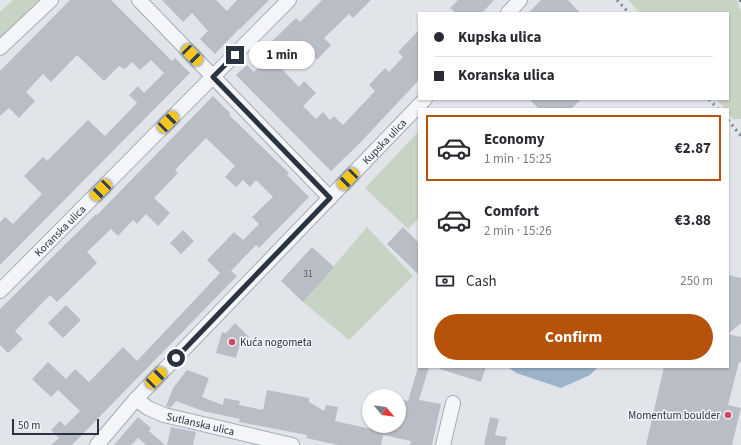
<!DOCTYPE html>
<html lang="en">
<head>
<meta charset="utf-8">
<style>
	:root { --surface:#fff; --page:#f2f2f3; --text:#2b2b33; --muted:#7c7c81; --line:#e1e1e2; --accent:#b45309 }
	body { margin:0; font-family:"Source Sans 3",sans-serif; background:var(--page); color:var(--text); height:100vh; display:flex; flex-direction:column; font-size:15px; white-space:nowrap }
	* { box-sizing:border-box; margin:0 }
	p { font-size:13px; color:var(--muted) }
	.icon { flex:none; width:22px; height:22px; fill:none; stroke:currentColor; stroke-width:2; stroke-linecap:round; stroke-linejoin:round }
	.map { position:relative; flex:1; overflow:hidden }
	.panel { position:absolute; left:418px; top:108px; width:311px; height:260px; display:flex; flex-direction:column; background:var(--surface); border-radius:0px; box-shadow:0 1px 3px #0004 }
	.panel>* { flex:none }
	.guide { position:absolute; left:418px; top:12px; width:311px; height:88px; border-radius:0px; box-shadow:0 1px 3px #0004; display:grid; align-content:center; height:88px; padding:0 16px; background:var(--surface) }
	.needle { width:26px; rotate:119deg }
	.tools { position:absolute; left:362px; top:389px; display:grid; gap:8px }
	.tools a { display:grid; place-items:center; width:44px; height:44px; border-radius:50%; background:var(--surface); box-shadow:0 1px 3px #0004; font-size:20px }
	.scale { position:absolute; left:12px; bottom:10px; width:87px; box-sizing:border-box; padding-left:4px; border:2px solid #2a3341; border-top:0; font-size:11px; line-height:14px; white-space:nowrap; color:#2a3341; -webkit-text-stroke:3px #f1f4f7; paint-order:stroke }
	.end { position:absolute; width:18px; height:18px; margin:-9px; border:5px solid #2a3341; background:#fff; box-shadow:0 0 0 2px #fff }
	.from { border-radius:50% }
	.bubble { position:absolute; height:28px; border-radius:14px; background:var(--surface); box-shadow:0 1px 3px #0004; font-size:13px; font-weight:700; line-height:28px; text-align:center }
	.car { position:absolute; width:12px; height:24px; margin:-12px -6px; border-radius:5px; box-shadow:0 0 3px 1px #0007; background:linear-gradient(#f5c518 24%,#345 0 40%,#f5c518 0 76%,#345 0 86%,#f5c518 0) }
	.guide b { display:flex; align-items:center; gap:14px; height:38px; font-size:15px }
	.guide b+b { border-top:1px solid var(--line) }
	.guide i { width:10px; height:10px; background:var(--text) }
	ul { padding:7px 0 0; list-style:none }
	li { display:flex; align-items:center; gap:12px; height:66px; margin:0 8px 6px; padding:0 8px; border:2px solid transparent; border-radius:0px }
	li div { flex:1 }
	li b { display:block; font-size:15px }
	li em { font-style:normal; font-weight:700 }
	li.current { border-color:var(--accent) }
	li>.icon { width:36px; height:36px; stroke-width:1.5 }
	.pay { display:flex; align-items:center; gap:10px; height:44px; padding:0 16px; font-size:15px }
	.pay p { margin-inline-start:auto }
	.button { display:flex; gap:8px; margin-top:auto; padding:8px 16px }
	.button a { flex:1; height:46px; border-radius:24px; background:var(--accent); color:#fff; font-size:16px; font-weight:700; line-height:46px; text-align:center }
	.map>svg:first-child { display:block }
</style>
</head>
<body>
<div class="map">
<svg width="741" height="445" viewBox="0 0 741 445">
	<rect width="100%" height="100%" fill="#e1e5ea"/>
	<path fill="#c7d3c3" d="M13,0H44L0,41V12Z
		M628,0H737L741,12V119H733L728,112V109H725L716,99H728V13H640Z
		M419,131V218L408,229L365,188Z
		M367,227L413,276L349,340L303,302Z"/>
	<path fill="#9db3c9" d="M508,367H598L590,375L561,388L516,373Z"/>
	<path fill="#b9bec6" d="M70,0H111L172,61L175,58L190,73L0,265V222L5,217L13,224L42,194L24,176L43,157L47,161L88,120L105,136L137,103L129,95L138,86L144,93L164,73L151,60L140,70L132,62L125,69L119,66L104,81L77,55L51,82L43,74L26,92L35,101L19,118L9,108L0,116V71Z
		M162,0H216L227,11L237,0H269L240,29H239L215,54L200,39L208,31L192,13L183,22Z
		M322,0H371L353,18L349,14L324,38L331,45L317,60L302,46L280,67L299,87L304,81L316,93L303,106L316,119L323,112L330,120L334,116L343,125L375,91L369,85L385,68L389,72L403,57L398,52L419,30V80L358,145L331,171L236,75L247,65L254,72L273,54L266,47L296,18L300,22Z
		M458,0H494L482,13H456L450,8Z
		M541,0H568L580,13H528Z
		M213,96L230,113L229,115L289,173L287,175L309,197L259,248L256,245L231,271L237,276L72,445H51L59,438L51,430L60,421L65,426L80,411L58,390L51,397L32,379L48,362L66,379L75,369L89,382L123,347L137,361L220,273L207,260L234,232L243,240L259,224L252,217L273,197L256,180L250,187L243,180L236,187L225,177L235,166L206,138L175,170L178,173L154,198L170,213L158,226L146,214L137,224L133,220L118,236L111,229L87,252L97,263L57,302L50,295L15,331L23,339L8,353L0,345V309L96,214L97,215Z
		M529,99H581L571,109H539Z
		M403,227L419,243V275L387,244Z
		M183,230L194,241L181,254L170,243Z
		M312,247L334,267L303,302L281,281Z
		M728,275L741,278V323L728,334L741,337V362H739L728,405L741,408L732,445H646L664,367H728Z
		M66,305L81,320L63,338L48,323Z
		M235,323L249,337L239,347L236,358L216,353L222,332L226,333Z
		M418,367H429L419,400L441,404L432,445H410L411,441L383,435L381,445H338L306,438L307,435L239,422L240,419L203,411L176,401L170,408L166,406L173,388L187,370L209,378L202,397L223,405L224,398L240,401L239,405L263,410L267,390L309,398V402L324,411L326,405L338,407L335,421L380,431L381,426H399V399L408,401Z
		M440,367H486L481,382L440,369Z
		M138,417L151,428L149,431L165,445H146L138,438L131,445H114Z
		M490,417L499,419L495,435L507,437L505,445H484Z
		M171,427L196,432L193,445H167Z"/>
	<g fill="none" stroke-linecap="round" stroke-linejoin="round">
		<defs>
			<g id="minor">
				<path d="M139,0L330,198"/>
				<path d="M508,13L520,0"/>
				<path d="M0,48L51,0"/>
				<path id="s1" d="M0,291L289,0"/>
				<path id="s2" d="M136,399L148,408L164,415L292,445"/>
				<path id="s3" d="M97,445L136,399L425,99"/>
				<path d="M443,445L453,403"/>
			</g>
		</defs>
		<use href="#minor" stroke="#a6acb4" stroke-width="16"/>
		<use href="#minor" stroke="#f4f5f8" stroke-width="14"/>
		<path stroke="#7b8593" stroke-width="3" stroke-dasharray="2 4" stroke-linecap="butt" d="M617,0L629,13
			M740,0L741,3
			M709,99L718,109
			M728,120L741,136"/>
	</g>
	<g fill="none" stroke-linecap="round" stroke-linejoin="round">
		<path stroke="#2a3341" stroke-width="5" d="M176,358L330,198L213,77L235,55"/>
	</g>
	<g fill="#cc4960" stroke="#f1f4f7" stroke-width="1.5">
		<circle cx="232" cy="342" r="4"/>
		<circle cx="728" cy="415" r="4"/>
	</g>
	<g text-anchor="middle" stroke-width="3" stroke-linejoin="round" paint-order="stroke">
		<g font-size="9" fill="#4e5662">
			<text x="308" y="277">31</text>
		</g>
		<g font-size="11" fill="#2a3341" stroke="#f1f4f7">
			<text dy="4" stroke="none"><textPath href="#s3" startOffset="418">Kupska ulica</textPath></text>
			<text dy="4" stroke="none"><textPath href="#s1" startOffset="85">Koranska ulica</textPath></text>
			<text dy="4" stroke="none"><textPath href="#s2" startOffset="70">Sutlanska ulica</textPath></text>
		</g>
		<g font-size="11" fill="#2a3341" stroke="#f1f4f7" text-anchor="start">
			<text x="240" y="346">Kuća nogometa</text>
			<text x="720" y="419" text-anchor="end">Momentum boulder</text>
		</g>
	</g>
</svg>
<div class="tools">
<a><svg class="needle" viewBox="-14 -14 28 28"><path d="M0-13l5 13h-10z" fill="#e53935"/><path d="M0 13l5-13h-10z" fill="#7c7c81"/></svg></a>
</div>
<div class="scale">50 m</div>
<i class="end from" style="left:176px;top:358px"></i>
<i class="end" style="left:235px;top:55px"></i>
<div class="bubble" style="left:249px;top:41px;width:66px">1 min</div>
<i class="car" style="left:192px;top:55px;rotate:136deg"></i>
<i class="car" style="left:168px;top:122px;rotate:45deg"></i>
<i class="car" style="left:348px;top:179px;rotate:224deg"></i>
<i class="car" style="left:101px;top:190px;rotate:225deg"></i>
<i class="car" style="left:156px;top:378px;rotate:44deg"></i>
<div class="guide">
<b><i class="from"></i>Kupska ulica</b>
<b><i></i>Koranska ulica</b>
</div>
<section class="panel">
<ul>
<li class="current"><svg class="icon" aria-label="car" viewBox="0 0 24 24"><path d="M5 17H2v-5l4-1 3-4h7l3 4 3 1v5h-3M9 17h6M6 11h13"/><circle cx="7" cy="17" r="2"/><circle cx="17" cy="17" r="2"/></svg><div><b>Economy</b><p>1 min · 15:25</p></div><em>€2.87</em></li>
<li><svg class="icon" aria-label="car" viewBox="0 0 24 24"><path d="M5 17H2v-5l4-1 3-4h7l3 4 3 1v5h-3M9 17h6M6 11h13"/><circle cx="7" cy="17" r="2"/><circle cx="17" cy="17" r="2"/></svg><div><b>Comfort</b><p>2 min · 15:26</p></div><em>€3.88</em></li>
</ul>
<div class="pay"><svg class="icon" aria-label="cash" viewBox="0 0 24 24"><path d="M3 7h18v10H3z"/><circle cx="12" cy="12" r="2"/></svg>Cash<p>250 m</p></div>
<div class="button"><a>Confirm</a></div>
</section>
</div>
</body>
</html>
